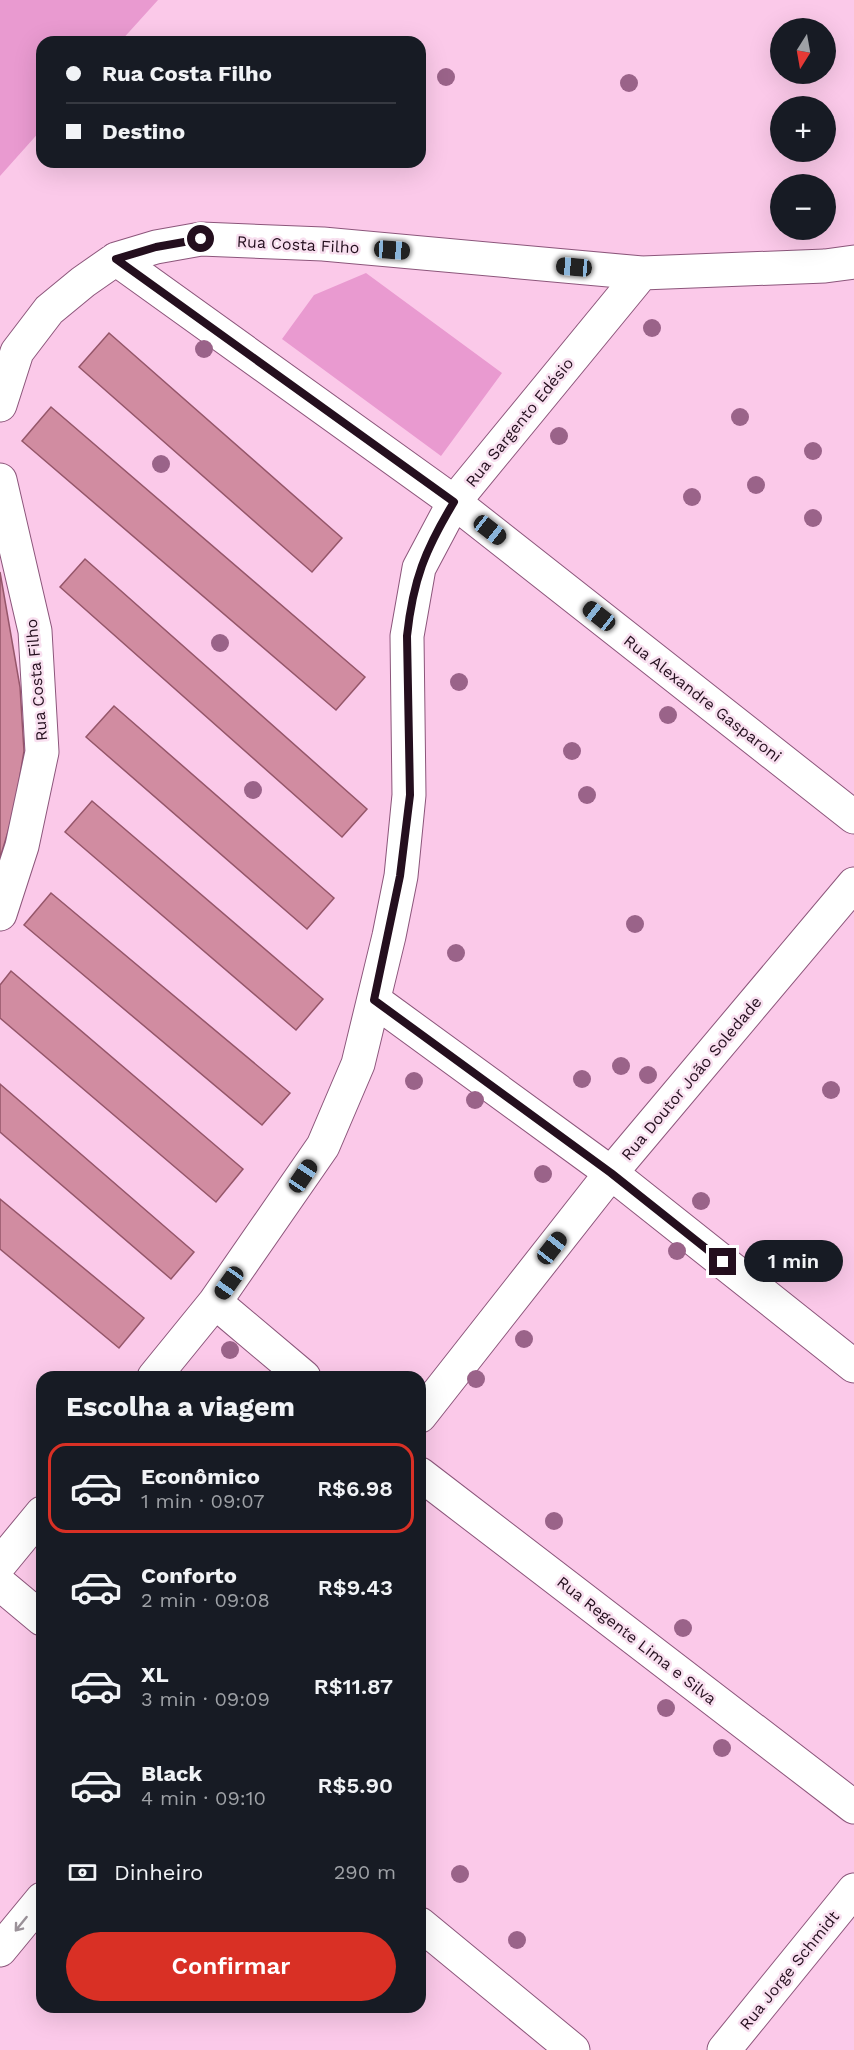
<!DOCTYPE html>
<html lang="pt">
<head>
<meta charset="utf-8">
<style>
	:root { --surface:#171b24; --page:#242831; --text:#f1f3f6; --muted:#9ea1a6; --line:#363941; --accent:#d93025 }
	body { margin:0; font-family:"Work Sans",sans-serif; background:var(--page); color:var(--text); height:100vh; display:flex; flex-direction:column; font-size:22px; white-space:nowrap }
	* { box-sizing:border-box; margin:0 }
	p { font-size:20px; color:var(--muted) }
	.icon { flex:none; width:33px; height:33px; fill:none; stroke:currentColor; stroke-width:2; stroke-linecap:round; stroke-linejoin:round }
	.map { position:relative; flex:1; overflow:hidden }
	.drawer { position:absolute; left:36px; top:1371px; width:390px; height:642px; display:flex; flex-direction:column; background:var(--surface); border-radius:18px; box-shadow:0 6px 24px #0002 }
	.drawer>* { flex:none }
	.hud { position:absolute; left:36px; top:36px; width:390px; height:132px; border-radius:18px; box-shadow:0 6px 24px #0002; display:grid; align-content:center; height:132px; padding:0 30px; background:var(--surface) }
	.needle { width:39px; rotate:191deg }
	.buttons { position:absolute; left:770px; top:18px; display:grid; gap:12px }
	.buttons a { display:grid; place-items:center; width:66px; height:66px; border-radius:50%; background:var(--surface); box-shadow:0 6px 24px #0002; font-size:30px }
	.end { position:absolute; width:27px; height:27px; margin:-14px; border:8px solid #240f1e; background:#fff; box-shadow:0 0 0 3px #fff }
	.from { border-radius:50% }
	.bubble { position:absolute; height:42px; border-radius:21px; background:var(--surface); box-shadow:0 6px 24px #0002; font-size:20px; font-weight:600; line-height:42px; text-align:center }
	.car { position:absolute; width:18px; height:36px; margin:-18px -9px; border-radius:8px; box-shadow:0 0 4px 2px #0007; background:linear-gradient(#222 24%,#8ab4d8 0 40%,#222 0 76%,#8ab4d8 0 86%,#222 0) }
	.hud b { display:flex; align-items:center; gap:21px; height:57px; font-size:22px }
	.hud b+b { border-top:2px solid var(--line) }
	.hud i { width:15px; height:15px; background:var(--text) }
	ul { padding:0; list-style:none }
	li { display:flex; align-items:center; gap:18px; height:90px; margin:0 12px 9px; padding:0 18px; border:3px solid transparent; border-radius:18px }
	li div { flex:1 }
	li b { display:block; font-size:22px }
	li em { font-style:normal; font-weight:600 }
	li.active { border-color:var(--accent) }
	li>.icon { width:54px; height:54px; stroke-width:1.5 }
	h2 { padding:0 30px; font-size:27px; line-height:72px }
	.pay { display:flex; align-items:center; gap:15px; height:66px; padding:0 30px; font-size:22px }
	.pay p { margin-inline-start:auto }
	.cta { display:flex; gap:12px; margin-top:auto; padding:12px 30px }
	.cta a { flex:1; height:69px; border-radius:36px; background:var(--accent); color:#fff; font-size:24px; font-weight:600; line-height:69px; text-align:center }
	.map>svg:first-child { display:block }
</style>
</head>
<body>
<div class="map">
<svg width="854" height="2050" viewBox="0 0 854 2050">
	<rect width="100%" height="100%" fill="#fbc9e9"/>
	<path fill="#e99ad0" d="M0,0H158L120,42H42V129L0,176Z
		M366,273L502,373L441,456L282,339L314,295Z"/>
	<path fill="#d18ca1" stroke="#95566a" stroke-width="1.5" d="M109,333L342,538L312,572L79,367Z
		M51,407L365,677L336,710L22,441Z
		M85,559L367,809L342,837L60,587Z
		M0,572L20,687L24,751L14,812L0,858Z
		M114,706L334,898L307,929L86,737Z
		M92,801L323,999L296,1030L65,832Z
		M51,893L290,1093L262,1125L24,925Z
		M11,971L243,1169L216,1202L0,1018V985Z
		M0,1084L194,1252L171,1279L0,1132Z
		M0,1199L144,1318L119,1348L0,1249Z"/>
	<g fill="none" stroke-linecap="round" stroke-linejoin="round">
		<defs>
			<path id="minor" d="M116,259L454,502L854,817
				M0,405L17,352L49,310L83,282L116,259L156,247L201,239L323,244L642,273L825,266L854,262
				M0,480L35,631L42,752L22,846L0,914
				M374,1000L611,1173L854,1366
				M215,1302L304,1377
				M154,1377L215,1302L323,1146L358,1064L389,936L401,876L409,795L407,636L419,568L454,502L642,273
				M420,1416L611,1173L854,884
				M420,1474L854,1807
				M0,1564L42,1513
				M0,1584L42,1619
				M420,1924L573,2050
				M0,1950L42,1899
				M724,2050L854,1890"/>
		</defs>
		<use href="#minor" stroke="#8c567b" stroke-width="35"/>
		<use href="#minor" stroke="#fff" stroke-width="33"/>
	</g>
	<g fill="#9a6389">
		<circle cx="446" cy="77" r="9"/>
		<circle cx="629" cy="83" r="9"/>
		<circle cx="652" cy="328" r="9"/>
		<circle cx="204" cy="349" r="9"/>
		<circle cx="740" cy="417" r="9"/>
		<circle cx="559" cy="436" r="9"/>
		<circle cx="813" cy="451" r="9"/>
		<circle cx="161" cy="464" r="9"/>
		<circle cx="756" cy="485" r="9"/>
		<circle cx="692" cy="497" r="9"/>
		<circle cx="813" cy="518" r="9"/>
		<circle cx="220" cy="643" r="9"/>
		<circle cx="459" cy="682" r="9"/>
		<circle cx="668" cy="715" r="9"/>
		<circle cx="572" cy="751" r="9"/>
		<circle cx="253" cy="790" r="9"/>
		<circle cx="587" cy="795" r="9"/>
		<circle cx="635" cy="924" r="9"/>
		<circle cx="456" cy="953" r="9"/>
		<circle cx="621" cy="1066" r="9"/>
		<circle cx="648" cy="1075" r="9"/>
		<circle cx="582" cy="1079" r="9"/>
		<circle cx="414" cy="1081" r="9"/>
		<circle cx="831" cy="1090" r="9"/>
		<circle cx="475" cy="1100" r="9"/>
		<circle cx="543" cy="1174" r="9"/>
		<circle cx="701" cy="1201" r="9"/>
		<circle cx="677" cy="1251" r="9"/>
		<circle cx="524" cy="1339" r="9"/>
		<circle cx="230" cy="1350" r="9"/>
		<circle cx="476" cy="1379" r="9"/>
		<circle cx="554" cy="1521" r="9"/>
		<circle cx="683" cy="1628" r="9"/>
		<circle cx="666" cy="1708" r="9"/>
		<circle cx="722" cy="1748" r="9"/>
		<circle cx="460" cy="1874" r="9"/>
		<circle cx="517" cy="1940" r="9"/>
	</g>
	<defs><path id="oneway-shaft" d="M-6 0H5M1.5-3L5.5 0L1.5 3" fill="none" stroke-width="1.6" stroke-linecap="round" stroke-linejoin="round" transform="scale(1.5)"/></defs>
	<use stroke="#9c939a" href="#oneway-shaft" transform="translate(21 1924) rotate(129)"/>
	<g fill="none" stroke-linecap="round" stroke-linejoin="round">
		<path stroke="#240f1e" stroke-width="8" d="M201,239L156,247L116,259L454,502C425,550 413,580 407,636L410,795L400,876L374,1000L611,1173L723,1262"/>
	</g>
	<g text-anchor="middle" stroke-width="5" stroke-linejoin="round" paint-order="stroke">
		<g font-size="16" fill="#240f1e" stroke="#f8dfef">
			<text transform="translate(298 244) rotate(3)" y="6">Rua Costa Filho</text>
			<text transform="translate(519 422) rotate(-51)" y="6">Rua Sargento Edésio</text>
			<text transform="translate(36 680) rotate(-95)" y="6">Rua Costa Filho</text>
			<text transform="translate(703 698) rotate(38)" y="6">Rua Alexandre Gasparoni</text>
			<text transform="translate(691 1078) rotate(-50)" y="6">Rua Doutor João Soledade</text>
			<text transform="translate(637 1640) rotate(38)" y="6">Rua Regente Lima e Silva</text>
			<text transform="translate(789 1970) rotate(-51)" y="6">Rua Jorge Schmidt</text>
		</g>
	</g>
</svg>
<div class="buttons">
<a><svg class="needle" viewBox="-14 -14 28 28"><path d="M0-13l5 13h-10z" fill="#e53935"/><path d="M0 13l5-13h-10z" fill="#9ea1a6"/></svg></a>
<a>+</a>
<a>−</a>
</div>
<i class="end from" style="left:201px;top:239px"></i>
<i class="end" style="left:723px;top:1262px"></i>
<div class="bubble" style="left:744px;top:1240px;width:99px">1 min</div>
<i class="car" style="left:392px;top:250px;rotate:94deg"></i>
<i class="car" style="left:574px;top:267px;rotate:275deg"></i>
<i class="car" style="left:490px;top:530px;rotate:128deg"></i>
<i class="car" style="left:599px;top:616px;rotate:308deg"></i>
<i class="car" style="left:303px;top:1176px;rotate:34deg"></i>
<i class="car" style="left:552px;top:1248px;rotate:38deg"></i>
<i class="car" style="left:229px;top:1283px;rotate:215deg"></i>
<div class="hud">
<b><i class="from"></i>Rua Costa Filho</b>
<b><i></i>Destino</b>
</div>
<section class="drawer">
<h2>Escolha a viagem</h2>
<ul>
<li class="active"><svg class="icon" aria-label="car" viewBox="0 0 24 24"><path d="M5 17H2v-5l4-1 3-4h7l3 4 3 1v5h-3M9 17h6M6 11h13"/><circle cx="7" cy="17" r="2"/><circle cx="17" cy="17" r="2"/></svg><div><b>Econômico</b><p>1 min · 09:07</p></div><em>R$6.98</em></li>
<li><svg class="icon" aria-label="car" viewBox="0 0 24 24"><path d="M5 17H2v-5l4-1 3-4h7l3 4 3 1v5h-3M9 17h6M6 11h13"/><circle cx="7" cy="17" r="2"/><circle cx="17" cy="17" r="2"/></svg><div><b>Conforto</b><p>2 min · 09:08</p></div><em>R$9.43</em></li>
<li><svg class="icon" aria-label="car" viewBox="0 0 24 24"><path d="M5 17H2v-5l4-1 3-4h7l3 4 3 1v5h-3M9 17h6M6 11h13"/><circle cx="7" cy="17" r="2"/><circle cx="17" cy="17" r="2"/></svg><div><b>XL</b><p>3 min · 09:09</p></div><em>R$11.87</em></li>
<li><svg class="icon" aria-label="car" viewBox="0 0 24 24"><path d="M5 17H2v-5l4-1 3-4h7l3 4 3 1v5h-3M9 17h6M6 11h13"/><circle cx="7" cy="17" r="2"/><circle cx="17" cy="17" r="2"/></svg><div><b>Black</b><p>4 min · 09:10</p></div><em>R$5.90</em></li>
</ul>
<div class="pay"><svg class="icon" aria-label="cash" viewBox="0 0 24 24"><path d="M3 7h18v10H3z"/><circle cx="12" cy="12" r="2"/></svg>Dinheiro<p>290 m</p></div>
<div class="cta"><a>Confirmar</a></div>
</section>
</div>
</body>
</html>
